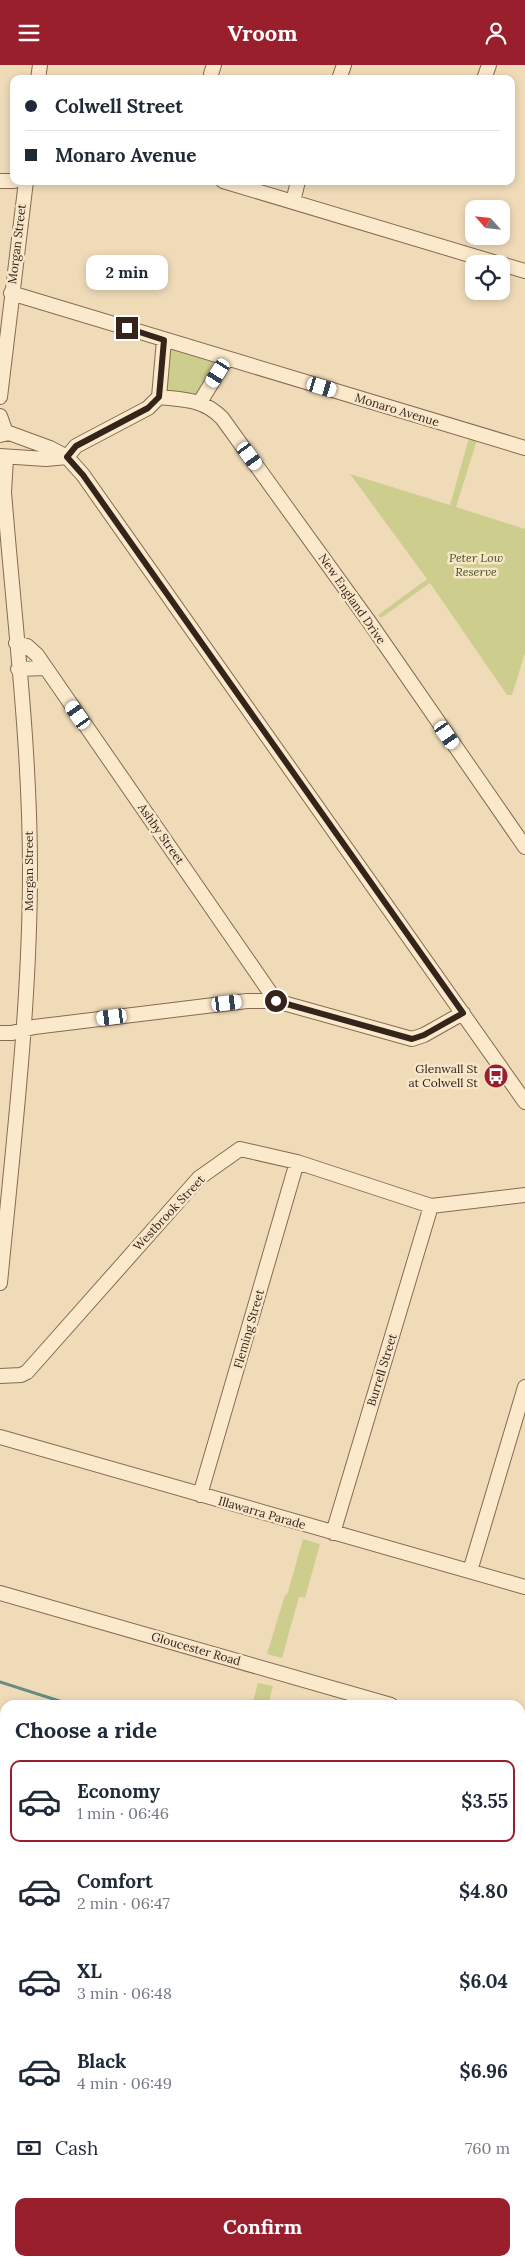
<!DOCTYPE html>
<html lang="en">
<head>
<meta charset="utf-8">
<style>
	:root { --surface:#fff; --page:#f6f6f7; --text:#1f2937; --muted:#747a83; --line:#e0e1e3; --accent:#9a1f2c }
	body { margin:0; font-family:Lora,serif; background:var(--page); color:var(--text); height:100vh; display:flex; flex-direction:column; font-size:19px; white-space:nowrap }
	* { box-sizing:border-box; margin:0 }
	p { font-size:16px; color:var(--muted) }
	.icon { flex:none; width:28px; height:28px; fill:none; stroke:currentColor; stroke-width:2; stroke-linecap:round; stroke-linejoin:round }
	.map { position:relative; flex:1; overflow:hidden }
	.sheet { position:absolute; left:0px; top:1635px; width:525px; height:566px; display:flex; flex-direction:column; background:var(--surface); border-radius:15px 15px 0 0; box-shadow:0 2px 8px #0003 }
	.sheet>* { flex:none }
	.banner { position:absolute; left:10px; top:10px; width:505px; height:110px; border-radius:10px; box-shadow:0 2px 8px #0003; display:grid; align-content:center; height:110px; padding:0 15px; background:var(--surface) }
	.needle { width:32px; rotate:297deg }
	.controls { position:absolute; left:465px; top:135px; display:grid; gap:10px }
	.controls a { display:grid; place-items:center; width:45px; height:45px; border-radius:10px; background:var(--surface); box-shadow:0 2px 8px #0003; font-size:25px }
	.end { position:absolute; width:22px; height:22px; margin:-11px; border:6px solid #352419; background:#fff; box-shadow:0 0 0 2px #fff }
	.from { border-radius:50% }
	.bubble { position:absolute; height:35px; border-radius:10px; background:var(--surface); box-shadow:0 2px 8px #0003; font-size:16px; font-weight:700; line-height:35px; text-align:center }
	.car { position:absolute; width:15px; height:30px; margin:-15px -8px; border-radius:6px; box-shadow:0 0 4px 1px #0007; background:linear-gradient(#fff 24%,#345 0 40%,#fff 0 76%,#345 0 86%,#fff 0) }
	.banner b { display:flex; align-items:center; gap:18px; height:48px; font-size:19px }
	.banner b+b { border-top:1px solid var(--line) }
	.banner i { width:12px; height:12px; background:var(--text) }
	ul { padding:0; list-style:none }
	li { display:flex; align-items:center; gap:15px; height:82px; margin:0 10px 8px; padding:0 5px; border:2px solid transparent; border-radius:10px }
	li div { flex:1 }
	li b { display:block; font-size:19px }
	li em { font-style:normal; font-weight:700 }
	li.selected { border-color:var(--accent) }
	li>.icon { width:45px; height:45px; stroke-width:1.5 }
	h2 { padding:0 15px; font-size:22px; line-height:60px }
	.pay { display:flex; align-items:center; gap:12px; height:55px; padding:0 15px; font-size:19px }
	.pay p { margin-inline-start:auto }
	.button { display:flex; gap:10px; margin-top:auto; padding:10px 15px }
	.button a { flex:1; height:58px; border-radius:10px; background:var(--accent); color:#fff; font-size:20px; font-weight:700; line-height:58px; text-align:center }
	header { display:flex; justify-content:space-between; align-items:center; height:65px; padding:0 15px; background:var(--accent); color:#fff; font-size:22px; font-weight:700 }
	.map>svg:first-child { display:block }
</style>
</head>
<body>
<header><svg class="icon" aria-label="menu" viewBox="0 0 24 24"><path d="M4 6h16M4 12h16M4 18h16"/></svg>Vroom<svg class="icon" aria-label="person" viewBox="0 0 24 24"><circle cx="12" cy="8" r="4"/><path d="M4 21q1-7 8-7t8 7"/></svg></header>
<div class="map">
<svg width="525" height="2201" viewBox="0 0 525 2201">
	<rect width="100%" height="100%" fill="#f0dbb9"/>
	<path fill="#cdce8d" d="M169,283L221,294L199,331L165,326Z
		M469,373L477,375L456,442L525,464V588L512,630H507L430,518L381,553L378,550L427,514L350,409L450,440Z
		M303,1474L320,1479L305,1533L299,1532L282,1593L267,1589L285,1530H287Z
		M258,1618L273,1621L268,1640H252Z"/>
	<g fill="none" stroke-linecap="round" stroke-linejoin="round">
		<path stroke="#668d80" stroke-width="3" d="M0,1617L72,1640
			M520,1710L525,1711
			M0,1945L5,1959
			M35,2201V2196"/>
		<defs>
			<path id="minor" d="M211,9L214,0
				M38,14L40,0
				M339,14L344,0
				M484,14L489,0
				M0,116H14
				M223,116L500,199
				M293,137L298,116
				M501,199L525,206
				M11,228L525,383
				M0,332L26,116
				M159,332C185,335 203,334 222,353L370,558L525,782
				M200,337L227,293
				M0,351L6,368
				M0,370L9,368L50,383L67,392L83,410L525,1037
				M0,391L46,394L67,392
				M67,392L76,381L148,343L159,332L164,275
				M16,578L27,581L37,590L276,936
				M18,604L45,603
				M0,968H12L34,962L247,936H276L412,974L424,970L463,948
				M0,1218C13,1081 30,943 30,805C30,679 14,553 4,427L6,393
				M0,1311L21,1310L27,1307L199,1113L240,1084L297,1097L431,1141L525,1130
				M0,1372L525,1522
				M200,1430L297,1097
				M333,1468L431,1141
				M470,1506L525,1322
				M0,1528L391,1640
				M520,1676L525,1678
				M0,1713L5,1714
				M0,1886L5,1888
				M520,1952L525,1951
				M124,2201L125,2196"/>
			<path id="major" d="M520,1844L525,1828
				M310,2201L326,2196
				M425,2201V2196
				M442,2201L443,2196"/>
			<path id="highway" d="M520,2180L525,2179
				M365,2201L393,2196
				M515,2201L525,2200"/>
		</defs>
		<use href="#minor" stroke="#876a53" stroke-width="16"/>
		<use href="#major" stroke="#543928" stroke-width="20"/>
		<use href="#highway" stroke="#543928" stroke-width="24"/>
		<use href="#minor" stroke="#fbe9cc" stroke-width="14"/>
		<use href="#major" stroke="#f8cc8c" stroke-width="18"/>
		<use href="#highway" stroke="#e88f41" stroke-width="21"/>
	</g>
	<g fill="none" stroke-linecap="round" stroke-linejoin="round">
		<path stroke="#352419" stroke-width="6" d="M127,263L164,275L159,332L148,343L76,381L67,392L83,410L463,948L424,970L412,974L276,936"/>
	</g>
	<defs>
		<symbol id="bus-disc" viewBox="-11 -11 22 22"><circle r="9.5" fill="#9a1f2c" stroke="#f7e6c9"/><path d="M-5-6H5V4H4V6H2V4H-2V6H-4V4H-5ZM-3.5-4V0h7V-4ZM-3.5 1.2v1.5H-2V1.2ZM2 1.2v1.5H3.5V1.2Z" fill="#fff"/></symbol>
	</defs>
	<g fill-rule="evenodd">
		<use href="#bus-disc" x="482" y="997" width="28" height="28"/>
	</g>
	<g text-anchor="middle" stroke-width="5" stroke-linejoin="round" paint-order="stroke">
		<g font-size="12" fill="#352419" stroke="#f7e6c9">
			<text transform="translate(17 179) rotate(-83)" y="4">Morgan Street</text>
			<text transform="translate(397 345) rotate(17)" y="4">Monaro Avenue</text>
			<text transform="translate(352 534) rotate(55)" y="4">New England Drive</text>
			<text transform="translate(161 769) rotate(55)" y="4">Ashby Street</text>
			<text transform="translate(29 806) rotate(-90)" y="4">Morgan Street</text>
			<text transform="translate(169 1148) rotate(-47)" y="4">Westbrook Street</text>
			<text transform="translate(249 1264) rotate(-74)" y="4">Fleming Street</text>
			<text transform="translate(382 1305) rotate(-73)" y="4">Burrell Street</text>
			<text transform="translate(262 1448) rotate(16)" y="4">Illawarra Parade</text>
			<text transform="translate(196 1584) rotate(16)" y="4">Gloucester Road</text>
		</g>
		<g font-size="12" font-style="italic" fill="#4a531e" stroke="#f7e6c9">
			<text x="476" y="497">Peter Low<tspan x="476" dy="14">Reserve</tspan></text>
		</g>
		<g font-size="12" fill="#352419" stroke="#f7e6c9" text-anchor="end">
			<text x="478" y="1008">Glenwall St<tspan x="478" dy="14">at Colwell St</tspan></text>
		</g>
	</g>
</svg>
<div class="controls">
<a><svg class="needle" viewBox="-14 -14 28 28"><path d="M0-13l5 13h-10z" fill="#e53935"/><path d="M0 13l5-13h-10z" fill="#747a83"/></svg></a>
<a><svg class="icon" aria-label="locate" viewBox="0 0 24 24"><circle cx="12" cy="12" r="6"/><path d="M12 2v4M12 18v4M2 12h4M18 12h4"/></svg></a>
</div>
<i class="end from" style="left:276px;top:936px"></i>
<i class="end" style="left:127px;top:263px"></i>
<div class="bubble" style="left:86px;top:190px;width:82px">2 min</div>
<i class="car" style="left:218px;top:308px;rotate:212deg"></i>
<i class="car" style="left:322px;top:322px;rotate:107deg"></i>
<i class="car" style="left:250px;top:391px;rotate:144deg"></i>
<i class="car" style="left:78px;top:650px;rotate:325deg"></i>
<i class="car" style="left:447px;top:670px;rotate:145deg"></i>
<i class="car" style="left:227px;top:938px;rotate:83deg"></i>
<i class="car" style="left:112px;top:952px;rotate:263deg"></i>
<div class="banner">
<b><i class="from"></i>Colwell Street</b>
<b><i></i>Monaro Avenue</b>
</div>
<section class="sheet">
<h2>Choose a ride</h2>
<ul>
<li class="selected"><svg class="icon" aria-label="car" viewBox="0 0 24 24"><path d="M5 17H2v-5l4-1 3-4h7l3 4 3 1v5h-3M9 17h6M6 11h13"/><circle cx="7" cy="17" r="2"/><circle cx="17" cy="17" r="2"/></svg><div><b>Economy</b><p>1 min · 06:46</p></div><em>$3.55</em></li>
<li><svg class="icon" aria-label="car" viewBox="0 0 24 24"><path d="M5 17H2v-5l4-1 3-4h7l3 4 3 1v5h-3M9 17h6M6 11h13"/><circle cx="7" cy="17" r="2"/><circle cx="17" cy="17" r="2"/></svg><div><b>Comfort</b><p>2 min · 06:47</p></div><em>$4.80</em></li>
<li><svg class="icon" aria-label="car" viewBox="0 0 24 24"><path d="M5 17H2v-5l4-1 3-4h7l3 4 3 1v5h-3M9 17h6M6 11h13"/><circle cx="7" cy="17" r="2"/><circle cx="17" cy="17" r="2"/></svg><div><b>XL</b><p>3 min · 06:48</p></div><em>$6.04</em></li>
<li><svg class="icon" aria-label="car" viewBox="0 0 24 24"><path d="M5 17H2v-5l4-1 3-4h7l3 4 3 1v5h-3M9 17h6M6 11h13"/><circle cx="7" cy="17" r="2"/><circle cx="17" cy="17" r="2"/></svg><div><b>Black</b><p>4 min · 06:49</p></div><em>$6.96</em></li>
</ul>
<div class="pay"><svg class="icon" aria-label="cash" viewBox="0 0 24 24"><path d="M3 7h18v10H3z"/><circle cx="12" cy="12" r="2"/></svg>Cash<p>760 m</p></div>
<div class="button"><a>Confirm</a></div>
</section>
</div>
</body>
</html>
